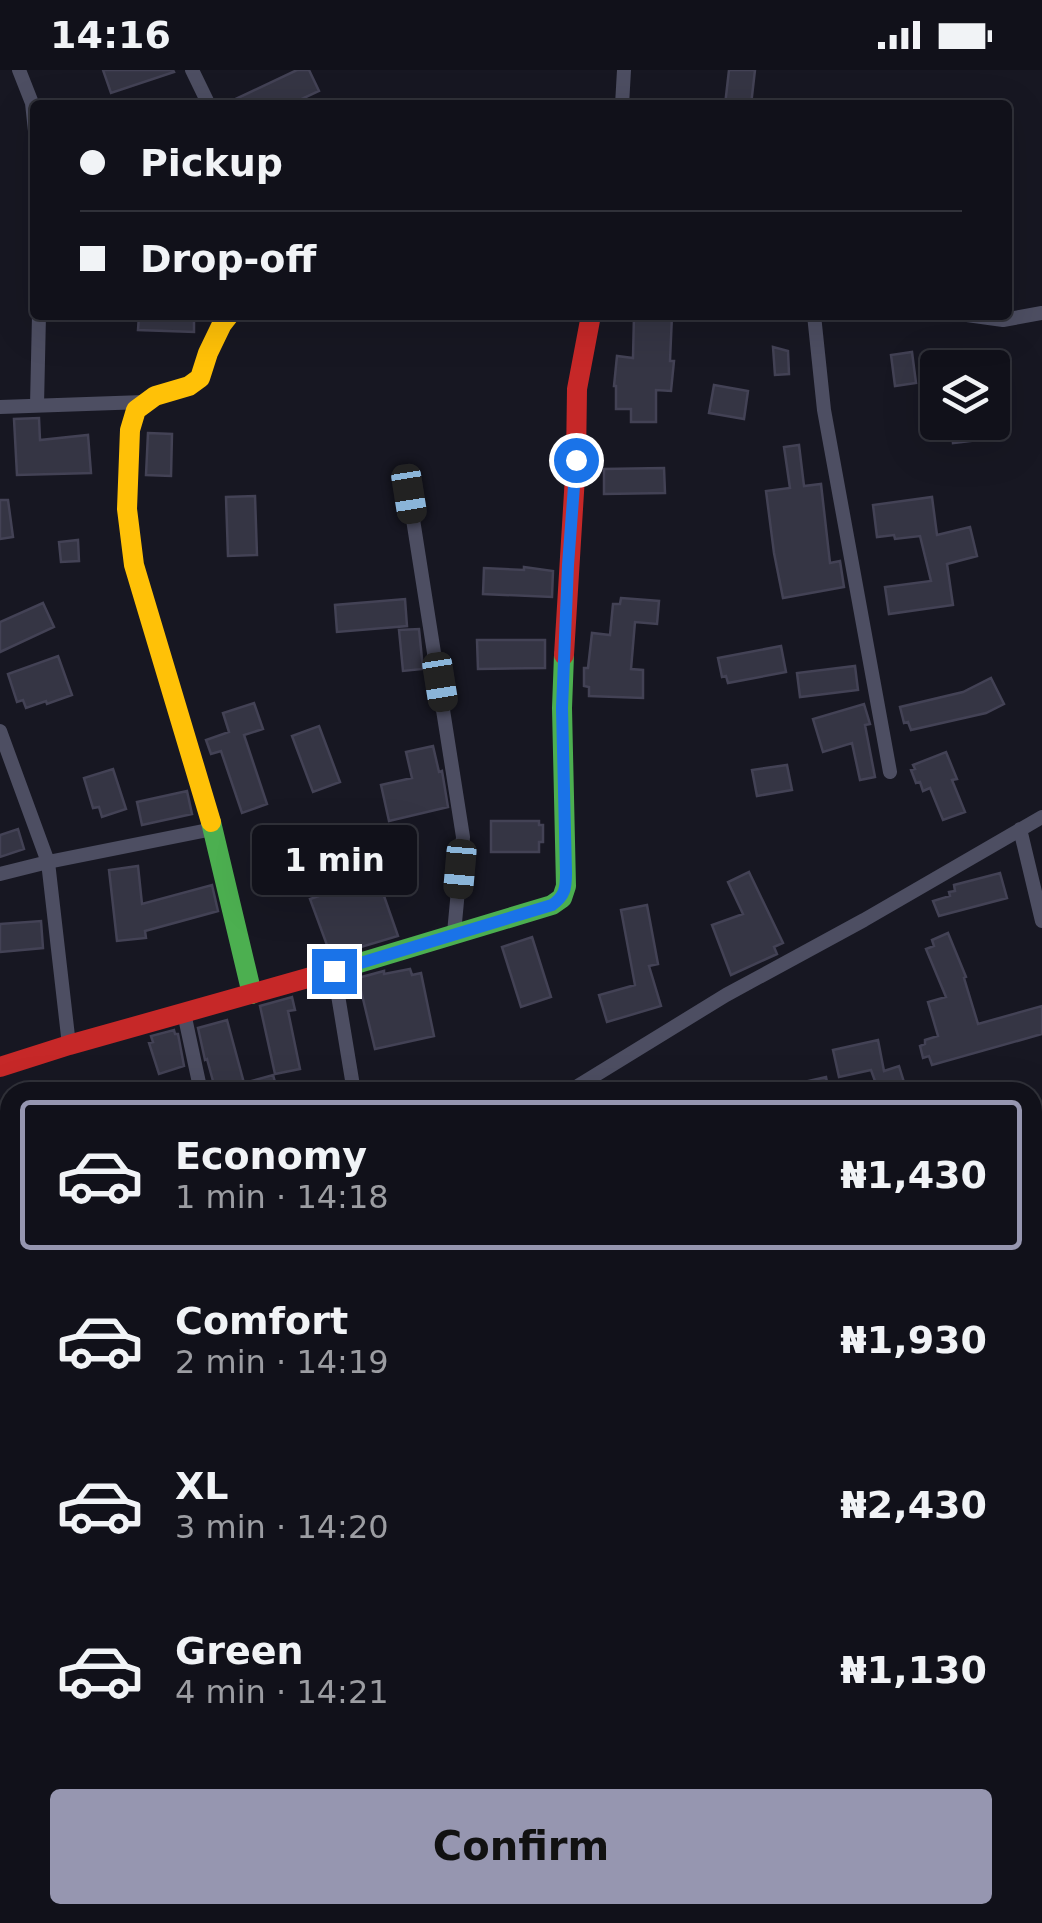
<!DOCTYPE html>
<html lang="en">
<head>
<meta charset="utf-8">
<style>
	:root { --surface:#11111a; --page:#1a1a23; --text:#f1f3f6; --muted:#9c9da2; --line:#303139; --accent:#9696b0 }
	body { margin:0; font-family:"DejaVu Sans",sans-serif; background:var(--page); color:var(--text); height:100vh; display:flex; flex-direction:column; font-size:38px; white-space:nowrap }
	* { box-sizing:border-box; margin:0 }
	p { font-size:32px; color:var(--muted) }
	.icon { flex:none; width:55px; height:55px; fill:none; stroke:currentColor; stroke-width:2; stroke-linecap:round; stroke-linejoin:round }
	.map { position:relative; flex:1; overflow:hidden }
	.panel { position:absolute; left:0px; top:1012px; width:1042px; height:842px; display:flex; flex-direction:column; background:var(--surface); border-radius:30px 30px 0 0; box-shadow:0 10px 40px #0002,0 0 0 2px var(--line) }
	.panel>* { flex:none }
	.guide { position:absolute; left:30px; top:30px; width:982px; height:220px; border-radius:10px; box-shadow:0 10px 40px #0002,0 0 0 2px var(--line); display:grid; align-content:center; height:220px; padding:0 50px; background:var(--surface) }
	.tools { position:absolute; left:920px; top:280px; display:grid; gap:20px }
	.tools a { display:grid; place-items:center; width:90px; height:90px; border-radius:10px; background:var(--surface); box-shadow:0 10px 40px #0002,0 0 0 2px var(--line); font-size:50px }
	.end { position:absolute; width:45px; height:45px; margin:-22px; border:12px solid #1a73e8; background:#fff; box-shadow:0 0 0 5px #fff }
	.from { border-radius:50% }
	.bubble { position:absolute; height:70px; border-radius:10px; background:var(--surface); box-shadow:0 10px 40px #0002,0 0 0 2px var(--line); font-size:32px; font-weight:600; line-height:70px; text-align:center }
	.car { position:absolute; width:30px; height:60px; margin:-30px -15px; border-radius:12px; box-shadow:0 0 8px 2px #0007; background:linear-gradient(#222 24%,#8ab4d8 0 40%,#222 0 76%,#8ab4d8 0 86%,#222 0) }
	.guide b { display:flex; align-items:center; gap:35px; height:95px; font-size:38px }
	.guide b+b { border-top:2px solid var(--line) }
	.guide i { width:25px; height:25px; background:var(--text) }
	ul { padding:18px 0 0; list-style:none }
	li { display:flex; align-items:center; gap:30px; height:150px; margin:0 20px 15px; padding:0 30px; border:5px solid transparent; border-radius:10px }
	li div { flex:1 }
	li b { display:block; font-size:38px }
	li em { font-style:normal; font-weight:600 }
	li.on { border-color:var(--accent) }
	li>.icon { width:90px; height:90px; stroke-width:1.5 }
	.button { display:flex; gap:20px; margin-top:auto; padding:20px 50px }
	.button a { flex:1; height:115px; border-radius:10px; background:var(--accent); color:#111; font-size:40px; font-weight:600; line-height:115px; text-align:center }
	.status { display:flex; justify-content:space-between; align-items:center; height:70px; padding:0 50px; background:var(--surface); direction:ltr }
	.status svg { height:28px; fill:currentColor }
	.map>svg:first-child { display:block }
</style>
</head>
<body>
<div class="status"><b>14:16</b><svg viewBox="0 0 49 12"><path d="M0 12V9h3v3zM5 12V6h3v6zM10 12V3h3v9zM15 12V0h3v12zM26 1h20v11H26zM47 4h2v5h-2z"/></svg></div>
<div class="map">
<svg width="1042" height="1853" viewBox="0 0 1042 1853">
	<rect width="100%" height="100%" fill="#171722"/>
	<path fill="#353544" stroke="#434255" stroke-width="2.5" d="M103,0H173L174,2L111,23Z
		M297,0H309L319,21L289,35H223Z
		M729,0H755L751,35H725Z
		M139,245H194V262L138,260Z
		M634,245H672L670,291H674L671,321L656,320V352H631V339H616V316H614L617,286L633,288Z
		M773,277L788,281L789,304L775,305Z
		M912,282L916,313L895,316L891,285Z
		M714,315L748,321L744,349L709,343Z
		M39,348L40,370L88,365L91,403L17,405L14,349Z
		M951,352H994L996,368L953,373Z
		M148,363L172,364L171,406L146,405Z
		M799,375L804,416L821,414L830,493L840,491L844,517L783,528L774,483L766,421L790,418L784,377Z
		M664,398L665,423L604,424V399Z
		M255,426L257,485L228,486L226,427Z
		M932,427L937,465L970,457L977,486L947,494L953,535L889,544L885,517L931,511L920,466L895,469L894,465L877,467L873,435Z
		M0,430H8L13,467L0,469Z
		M78,470L79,491L61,492L59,472Z
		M524,497L553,501L552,527L483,524L484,498L524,500Z
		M621,528L659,531L657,554L635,552L631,599L643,600V628L589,626V617L584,616V598H588L592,563L610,565L613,534H620Z
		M405,529L407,556L337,562L335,535Z
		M43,533L54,557L0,582V552Z
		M419,559L423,599L403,601L399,560Z
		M477,570H545V598L478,599Z
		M781,576L786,602L728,613L726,606L722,607L718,588Z
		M58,586L72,625L47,634L46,631L26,638L23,630L17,632L8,604Z
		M855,596L858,620L800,627L797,603Z
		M991,608L1004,634L986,643L911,660L908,652L904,653L900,637L963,622Z
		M254,633L263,659L244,665L267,734L242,743L221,681L211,684L206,670L229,662L223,643Z
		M864,634L870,654L865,655L875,707L860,710L852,673L823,682L813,649Z
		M319,656L340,712L313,722L292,666Z
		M433,676L439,702L442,701L448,737L389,751L381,715L412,708L406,682Z
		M946,682L957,709L952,710L965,742L943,750L930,718L923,721L920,712L916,713L911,700L915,699L913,695Z
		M787,695L792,720L757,726L752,700Z
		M113,699L126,739L102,747L99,737L93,738L84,708Z
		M187,721L192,744L142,755L137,732Z
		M491,751H539V755H543V772H539V782H491Z
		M18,759L24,779L0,787V765Z
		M138,796L142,834L212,815L218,841L145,861L146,868L117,871L109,800Z
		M749,802L783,873L774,877L777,884L731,905L712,855L743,844L728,812Z
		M1000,803L1007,828L939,846L933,831L950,826L949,822L955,821L954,815Z
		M377,806L398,866L331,886L310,829Z
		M647,835L658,894L649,896L661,936L607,952L599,925L635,915L621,840Z
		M41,851L43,878L0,882V854Z
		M948,863L966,907L964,908L978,954L1042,936V964L932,995L929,986L923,988L920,976L925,974V970L938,966L928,932L946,927L926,879L934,876L932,870Z
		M532,867L551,927L521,937L502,877Z
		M410,899L412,905L421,903L434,966L375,979L358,908L384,901V904Z
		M292,927L295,940L288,941L300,999L275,1004L260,936Z
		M227,950L244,1013L273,1005L278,1022H216L207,989L205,990L198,958Z
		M174,960L175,964H178L184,996L159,1004L149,973L153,972L151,966Z
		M878,970L884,1001L899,996L907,1022H879L871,1000L839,1007L833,980Z
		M826,1007L829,1022H783L782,1017Z"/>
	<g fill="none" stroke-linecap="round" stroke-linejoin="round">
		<path stroke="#4d4e62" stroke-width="14" d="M19,0L32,33L35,61
			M192,0L209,35
			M622,35L624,0
			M814,245L824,340L890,702
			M967,245L1003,250L1042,243
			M37,335L39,245
			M0,337L144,332
			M409,424L463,767L454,863
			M0,661L48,792L69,975
			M1020,759L1042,851
			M0,804L48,792L213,759
			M334,901L354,1022
			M184,943L201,1022
			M568,1022L726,925L864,850L1042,747
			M1032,1053L1042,1051
			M1032,1187L1042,1199
			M0,1365L10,1359
			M1032,1366L1042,1363
			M1032,1563L1042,1559
			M0,1578L10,1571
			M1032,1747L1042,1743
			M280,1845L284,1853
			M337,1853L355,1845
			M774,1853L790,1845"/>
		<path stroke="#4caf50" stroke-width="20" d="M211,752L252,924
			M336,900L552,835L562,828L566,816L562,638L564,585"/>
		<path stroke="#ffc107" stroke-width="20" d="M211,752L134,495L127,439L130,360L136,340L155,326L189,316L200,308L208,283L222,254L229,245"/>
		<path stroke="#c62828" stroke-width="20" d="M564,585L576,390L577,319L591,245
			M0,997L69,975L336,900"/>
	</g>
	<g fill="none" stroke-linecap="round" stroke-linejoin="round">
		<path stroke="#1a73e8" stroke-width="12" d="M334,901L552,835C565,826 566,818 566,803L562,638L568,495L576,390"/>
	</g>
</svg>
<div class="tools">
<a><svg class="icon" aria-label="layers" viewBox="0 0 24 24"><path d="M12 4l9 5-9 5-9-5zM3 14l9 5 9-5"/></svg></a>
</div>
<i class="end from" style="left:576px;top:390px"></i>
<i class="end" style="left:334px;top:901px"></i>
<div class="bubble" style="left:252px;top:755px;width:165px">1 min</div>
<i class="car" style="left:409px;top:424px;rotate:171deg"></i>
<i class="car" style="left:440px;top:612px;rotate:171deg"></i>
<i class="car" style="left:460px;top:799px;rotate:185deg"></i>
<div class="guide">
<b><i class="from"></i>Pickup</b>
<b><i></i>Drop-off</b>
</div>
<section class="panel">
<ul>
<li class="on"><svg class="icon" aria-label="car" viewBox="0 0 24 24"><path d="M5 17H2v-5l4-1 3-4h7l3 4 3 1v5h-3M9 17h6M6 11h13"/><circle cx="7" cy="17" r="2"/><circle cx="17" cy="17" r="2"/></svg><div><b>Economy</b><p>1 min · 14:18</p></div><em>₦1,430</em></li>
<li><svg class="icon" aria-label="car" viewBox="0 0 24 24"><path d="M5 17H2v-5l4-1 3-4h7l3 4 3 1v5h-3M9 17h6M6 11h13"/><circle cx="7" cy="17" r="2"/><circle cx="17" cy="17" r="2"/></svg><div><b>Comfort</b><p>2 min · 14:19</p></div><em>₦1,930</em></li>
<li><svg class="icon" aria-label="car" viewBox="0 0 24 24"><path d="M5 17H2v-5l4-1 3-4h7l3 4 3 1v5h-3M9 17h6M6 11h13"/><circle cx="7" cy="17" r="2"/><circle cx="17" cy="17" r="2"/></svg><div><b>XL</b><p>3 min · 14:20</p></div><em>₦2,430</em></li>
<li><svg class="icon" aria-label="car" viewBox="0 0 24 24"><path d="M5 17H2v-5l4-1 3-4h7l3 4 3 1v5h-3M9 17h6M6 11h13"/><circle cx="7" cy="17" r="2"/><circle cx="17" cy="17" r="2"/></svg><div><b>Green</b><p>4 min · 14:21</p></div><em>₦1,130</em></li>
</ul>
<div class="button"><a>Confirm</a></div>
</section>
</div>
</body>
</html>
